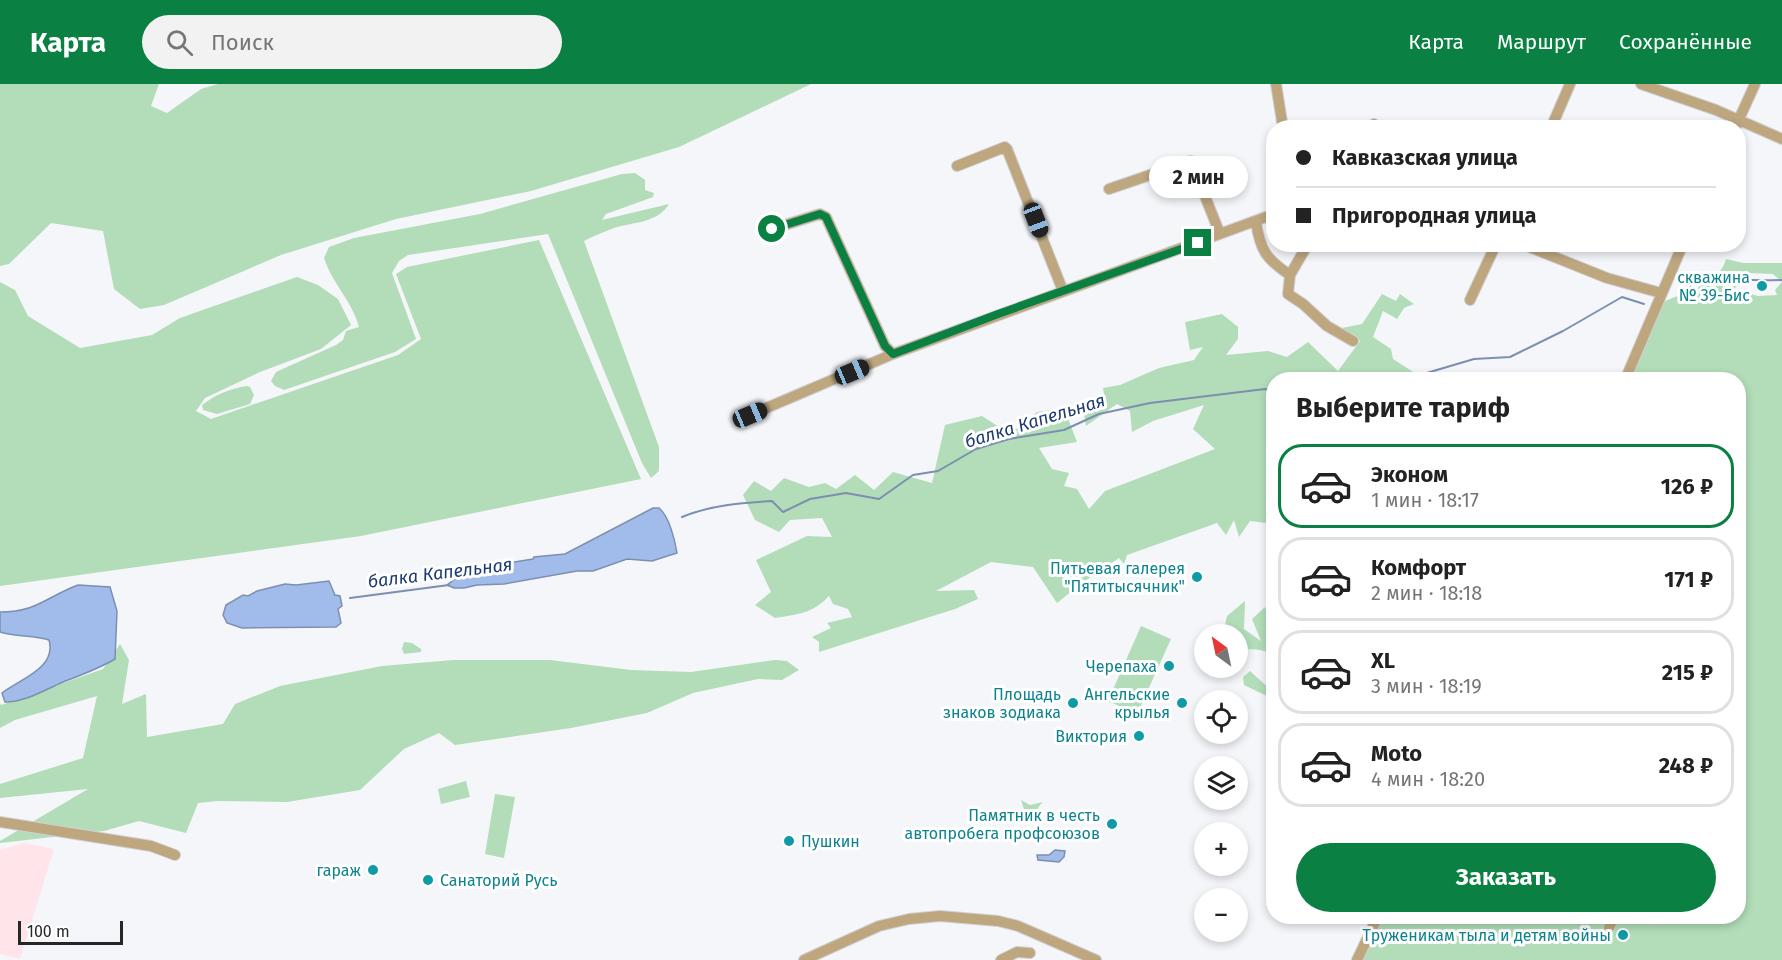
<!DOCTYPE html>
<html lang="ru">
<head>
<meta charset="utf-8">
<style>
	:root { --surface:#fff; --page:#f2f2f2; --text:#222; --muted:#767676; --line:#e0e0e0; --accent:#0b8043 }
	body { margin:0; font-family:"Fira Sans",sans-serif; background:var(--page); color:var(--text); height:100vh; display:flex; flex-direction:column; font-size:22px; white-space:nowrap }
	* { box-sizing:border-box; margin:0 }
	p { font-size:20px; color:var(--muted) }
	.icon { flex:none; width:33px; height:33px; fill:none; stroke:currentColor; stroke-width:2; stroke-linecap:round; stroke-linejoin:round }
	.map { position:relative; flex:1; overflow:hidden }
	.drawer { position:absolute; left:1266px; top:288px; width:480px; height:552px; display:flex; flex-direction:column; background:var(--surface); border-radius:24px; box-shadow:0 3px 9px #0003 }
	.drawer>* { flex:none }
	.top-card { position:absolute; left:1266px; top:36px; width:480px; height:132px; border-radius:24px; box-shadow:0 3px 9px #0003; display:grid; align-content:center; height:132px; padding:0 30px; background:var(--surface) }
	.needle { width:39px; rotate:327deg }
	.controls { position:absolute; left:1194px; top:540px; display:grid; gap:12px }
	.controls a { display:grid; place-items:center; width:54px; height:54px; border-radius:50%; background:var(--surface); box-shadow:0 3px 9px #0003; font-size:30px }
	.scale { position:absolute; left:18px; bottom:15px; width:105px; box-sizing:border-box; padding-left:6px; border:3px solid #272728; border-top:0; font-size:16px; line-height:21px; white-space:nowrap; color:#272728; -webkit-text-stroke:4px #fff; paint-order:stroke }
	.end { position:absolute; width:27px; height:27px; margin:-14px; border:8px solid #0b8043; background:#fff; box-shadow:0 0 0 3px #fff }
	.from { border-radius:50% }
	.bubble { position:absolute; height:42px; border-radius:21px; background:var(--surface); box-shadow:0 3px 9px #0003; font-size:20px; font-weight:700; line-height:42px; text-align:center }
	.car { position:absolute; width:18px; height:36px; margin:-18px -9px; border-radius:8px; box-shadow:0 0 4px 2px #0007; background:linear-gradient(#222 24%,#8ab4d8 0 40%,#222 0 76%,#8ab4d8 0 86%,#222 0) }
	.top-card b { display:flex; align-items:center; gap:21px; height:57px; font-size:22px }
	.top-card b+b { border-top:2px solid var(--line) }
	.top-card i { width:15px; height:15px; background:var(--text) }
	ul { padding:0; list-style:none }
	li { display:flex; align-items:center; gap:18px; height:84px; margin:0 12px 9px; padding:0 18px; border:3px solid var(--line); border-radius:24px }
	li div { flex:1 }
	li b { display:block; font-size:22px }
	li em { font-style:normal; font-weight:700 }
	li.selected { border-color:var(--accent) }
	li>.icon { width:54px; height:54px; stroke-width:1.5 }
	h2 { padding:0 30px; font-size:27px; line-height:72px }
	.button { display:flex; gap:12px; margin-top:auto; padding:12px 30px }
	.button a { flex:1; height:69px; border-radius:36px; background:var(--accent); color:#fff; font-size:24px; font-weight:700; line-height:69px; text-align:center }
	header { display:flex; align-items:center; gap:36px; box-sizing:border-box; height:84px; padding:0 30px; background:var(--accent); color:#fff }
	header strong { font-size:28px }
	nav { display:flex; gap:33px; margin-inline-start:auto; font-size:21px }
	.search { width:420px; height:54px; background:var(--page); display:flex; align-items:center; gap:15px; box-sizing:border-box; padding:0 21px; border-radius:33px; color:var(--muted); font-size:22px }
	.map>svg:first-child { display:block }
</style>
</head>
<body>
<header>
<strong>Карта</strong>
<div class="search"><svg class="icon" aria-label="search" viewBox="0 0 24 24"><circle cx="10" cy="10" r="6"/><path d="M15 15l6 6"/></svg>Поиск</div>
<nav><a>Карта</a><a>Маршрут</a><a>Сохранённые</a></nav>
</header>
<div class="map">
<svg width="1782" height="876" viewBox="0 0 1782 876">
	<rect width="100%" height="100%" fill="#f5f6fa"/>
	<path fill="#ffe4ea" d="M24,759L54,765L20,875L0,870V766Z"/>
	<path fill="#b2ddb8" d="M0,0H159L151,22L167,29L201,5L218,0H811L679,63L531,107L396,135L281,171L164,221L140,225L114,205L103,147L51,139L9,180L0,182Z
		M635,89L645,96V106L654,109L653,113L606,130L602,136L669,120C658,139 633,138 614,144C604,148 593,152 584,157L659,363V387L651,394L642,379L548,150L408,171L399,177L392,189L416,255L395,268L284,306L275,302L271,297L276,288L336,261L343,256L346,247L359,243C352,217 332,199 324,174L329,163L354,154L480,130L622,90Z
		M539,156L641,395L361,452L0,502V198L15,206L28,232L80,264L152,251L180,234L297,193L318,201L338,215L351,241L321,265L260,288L205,314L196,327L211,335L398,271L421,255L396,190L407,183Z
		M1726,175L1743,179H1782V198L1773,190L1749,189L1734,205L1758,212L1777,211L1775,206L1782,198V876H1363L1382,833L1738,832V296L1629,295L1663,218C1685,208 1720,200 1726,175Z
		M1382,210L1396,217L1400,210L1414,220L1404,224L1397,235L1383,227L1373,253L1391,265L1393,275L1424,295L1274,296L1273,440L1250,437L1239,453L1234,436L1226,451L1217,439L1127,471L1124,480L1119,474L1082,499L1057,519L1033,483L991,478L936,507L974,506L978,515L955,525L819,568V558L812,553L831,544L827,539L852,533L848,525L833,520L829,512C812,530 798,530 775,534L755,521L771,508L756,476L807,452L832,453L822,434L790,436L779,448L755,436L743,411L754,397L771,407L784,394L809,403L825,399L836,405L855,391L874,406L893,388L932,399L945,341L982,332L1010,350L1037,328L1064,324L1077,358L1039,364L1052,385L1069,389L1064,402L1077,405L1089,425L1105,407L1215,365L1193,345L1204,321L1153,337L1132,348L1130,327L1117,320L1086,342L1083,323L1104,310L1103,304L1120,301L1159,284L1194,276L1203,263L1190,266L1185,238L1222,230L1238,243V255L1226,271L1268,267L1287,273L1308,258L1338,287L1360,257L1342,244L1362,240Z
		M247,302L250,303L254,311L250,320L217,330L203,326L202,321C215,311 231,304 247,302Z
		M1245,517L1244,545L1261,557L1252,535L1265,523L1269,535L1273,537V571C1264,565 1248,564 1238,567V550H1223L1227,532Z
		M1141,542L1171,555L1137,630L1108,617Z
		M404,558L412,559L421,565V568L404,570L402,565Z
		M120,560L129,576L122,620L146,610L147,653L223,640L235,620L280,602L382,582L453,576H550L631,586L691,588L775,576L787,577L799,586L782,596L758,595L693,609L647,629L571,644L455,661L439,649L404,665L360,706L287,718L218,717L198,719L186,749L139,737L104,747L0,759V757L88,705L0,714V700L83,674L97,612L15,636L0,644V619L1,621L103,585Z
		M1250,587L1271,606L1273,599V615L1244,601L1243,593Z
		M466,697L470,713L441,720L438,705Z
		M495,710L515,713L504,774L485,770Z
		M1021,716L1030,721L1043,718C1035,725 1035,731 1040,740L1028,734L1018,737L1024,725Z"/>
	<path fill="#a1bceb" stroke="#7c8fb0" stroke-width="1.5" d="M653,424H659C669,432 675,456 677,469L652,477L627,475L593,487H577L504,500L477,501L464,504H454L447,501L455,495L477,491L490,482L533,475L534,473L565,470Z
		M329,497L335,511L340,512L342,522L338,525L341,539L336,543L242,544L227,539L223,531L226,521L243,511L248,512L257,507L285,500L296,501Z
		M78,501L110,503L117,527L115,575C98,585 81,591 63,598C44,606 26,618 5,618L2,609C20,595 57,584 49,556C33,551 16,553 0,548V528C37,528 46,513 78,501Z
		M1055,766L1065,767L1064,773L1059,778L1038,776L1037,771H1049Z"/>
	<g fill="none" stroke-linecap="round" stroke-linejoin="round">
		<path stroke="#7c8fb0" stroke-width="2" d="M1682,207C1710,189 1750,198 1782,196
			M1403,296L1474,275L1510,273L1563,247L1622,213L1644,220
			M682,433C711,421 741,419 772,417L783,428L810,415L846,409L879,415L913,391L938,387L976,365L1009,355L1064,346L1099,330L1150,319L1265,305L1274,307
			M350,514L449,501"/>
		<defs>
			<path id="minor" d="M1276,0L1283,44
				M1641,0L1716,26L1782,55
				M1372,44L1374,40
				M1551,44L1570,0
				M1735,44L1755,0
				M957,82L1005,63L1007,65L1063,207
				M1109,105L1191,77L1220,150
				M1256,138C1260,166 1266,175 1290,191L1288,210L1303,220L1327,242L1353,257
				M772,145L820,130L826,133L885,262L893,270
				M1522,160L1607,194L1661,209
				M1290,191L1308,160
				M1470,216L1496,160
				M1625,296L1683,160
				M750,331L893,270L1274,130
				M0,738L151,762L175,771
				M1648,832L1650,835
				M1609,844L1614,832
				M804,876L879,842L909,835L940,832L998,837L1018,842L1096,876
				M1001,876L1017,868L1030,869
				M1357,876L1378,832"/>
		</defs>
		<use href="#minor" stroke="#d0d1d4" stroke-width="12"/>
		<use href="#minor" stroke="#bea67f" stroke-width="10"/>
	</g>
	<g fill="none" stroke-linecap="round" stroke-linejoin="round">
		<path stroke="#0b8043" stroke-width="8" d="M772,145L820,130L826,133L885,262L893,270L998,230L1198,159"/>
	</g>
	<g fill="#0f9aa8" stroke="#fff" stroke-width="2">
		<circle cx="1762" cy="202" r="6"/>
		<circle cx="1197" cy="493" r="6"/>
		<circle cx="1169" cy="582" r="6"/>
		<circle cx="1073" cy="619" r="6"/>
		<circle cx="1182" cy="619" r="6"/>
		<circle cx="1139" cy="652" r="6"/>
		<circle cx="1112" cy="740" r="6"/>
		<circle cx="789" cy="757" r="6"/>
		<circle cx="373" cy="786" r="6"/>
		<circle cx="428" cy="796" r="6"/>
		<circle cx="1623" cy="851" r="6"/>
	</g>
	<g text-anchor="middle" stroke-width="6" stroke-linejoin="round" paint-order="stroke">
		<g font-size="16" fill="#0d838f" stroke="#fff" text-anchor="end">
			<text x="1750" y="199">скважина<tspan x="1750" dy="18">№ 39-Бис</tspan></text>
			<text x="1185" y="490">Питьевая галерея<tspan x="1185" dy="18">"Пятитысячник"</tspan></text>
			<text x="1157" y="588">Черепаха</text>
			<text x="1061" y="616">Площадь<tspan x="1061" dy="18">знаков зодиака</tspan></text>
			<text x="1170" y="616">Ангельские<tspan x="1170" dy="18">крылья</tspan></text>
			<text x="1127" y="658">Виктория</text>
			<text x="1100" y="737">Памятник в честь<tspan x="1100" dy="18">автопробега профсоюзов</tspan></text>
			<text x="801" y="763" text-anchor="start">Пушкин</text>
			<text x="361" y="792">гараж</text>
			<text x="440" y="802" text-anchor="start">Санаторий Русь</text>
			<text x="1611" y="857">Труженикам тыла и детям войны</text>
		</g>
		<g font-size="18" font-style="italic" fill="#1c3a72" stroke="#fff">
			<text transform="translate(1035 337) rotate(-17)" y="6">балка Капельная</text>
			<text transform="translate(440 489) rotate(-7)" y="6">балка Капельная</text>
		</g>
	</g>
</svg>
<div class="controls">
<a><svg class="needle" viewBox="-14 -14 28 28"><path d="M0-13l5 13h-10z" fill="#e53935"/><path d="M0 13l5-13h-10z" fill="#767676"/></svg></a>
<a><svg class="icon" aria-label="locate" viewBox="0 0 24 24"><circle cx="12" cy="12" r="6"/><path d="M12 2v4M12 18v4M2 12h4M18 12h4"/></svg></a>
<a><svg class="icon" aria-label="layers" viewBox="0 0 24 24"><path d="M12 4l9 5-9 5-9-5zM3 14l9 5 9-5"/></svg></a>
<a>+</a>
<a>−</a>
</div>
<div class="scale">100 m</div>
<i class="end from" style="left:772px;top:145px"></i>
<i class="end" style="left:1198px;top:159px"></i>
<div class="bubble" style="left:1149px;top:72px;width:99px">2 мин</div>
<i class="car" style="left:1036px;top:136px;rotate:159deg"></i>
<i class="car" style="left:852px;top:288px;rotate:67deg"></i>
<i class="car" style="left:750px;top:331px;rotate:67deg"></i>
<div class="top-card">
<b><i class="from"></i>Кавказская улица</b>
<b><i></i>Пригородная улица</b>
</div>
<section class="drawer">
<h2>Выберите тариф</h2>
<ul>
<li class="selected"><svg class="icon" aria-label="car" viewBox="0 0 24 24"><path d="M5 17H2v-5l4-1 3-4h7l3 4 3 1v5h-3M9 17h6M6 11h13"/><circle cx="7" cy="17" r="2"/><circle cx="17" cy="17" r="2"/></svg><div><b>Эконом</b><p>1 мин · 18:17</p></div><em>126 ₽</em></li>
<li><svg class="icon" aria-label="car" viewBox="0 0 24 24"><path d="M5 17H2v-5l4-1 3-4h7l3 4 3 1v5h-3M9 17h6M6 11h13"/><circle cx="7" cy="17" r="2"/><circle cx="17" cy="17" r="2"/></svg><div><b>Комфорт</b><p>2 мин · 18:18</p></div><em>171 ₽</em></li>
<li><svg class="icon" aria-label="car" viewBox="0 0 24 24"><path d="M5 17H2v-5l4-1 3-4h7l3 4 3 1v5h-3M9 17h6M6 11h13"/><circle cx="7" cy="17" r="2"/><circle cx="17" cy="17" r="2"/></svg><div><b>XL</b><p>3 мин · 18:19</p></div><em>215 ₽</em></li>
<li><svg class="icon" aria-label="car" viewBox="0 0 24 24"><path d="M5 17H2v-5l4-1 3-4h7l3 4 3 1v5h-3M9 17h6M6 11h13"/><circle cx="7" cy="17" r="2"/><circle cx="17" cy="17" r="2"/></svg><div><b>Moto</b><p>4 мин · 18:20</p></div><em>248 ₽</em></li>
</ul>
<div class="button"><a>Заказать</a></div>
</section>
</div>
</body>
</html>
